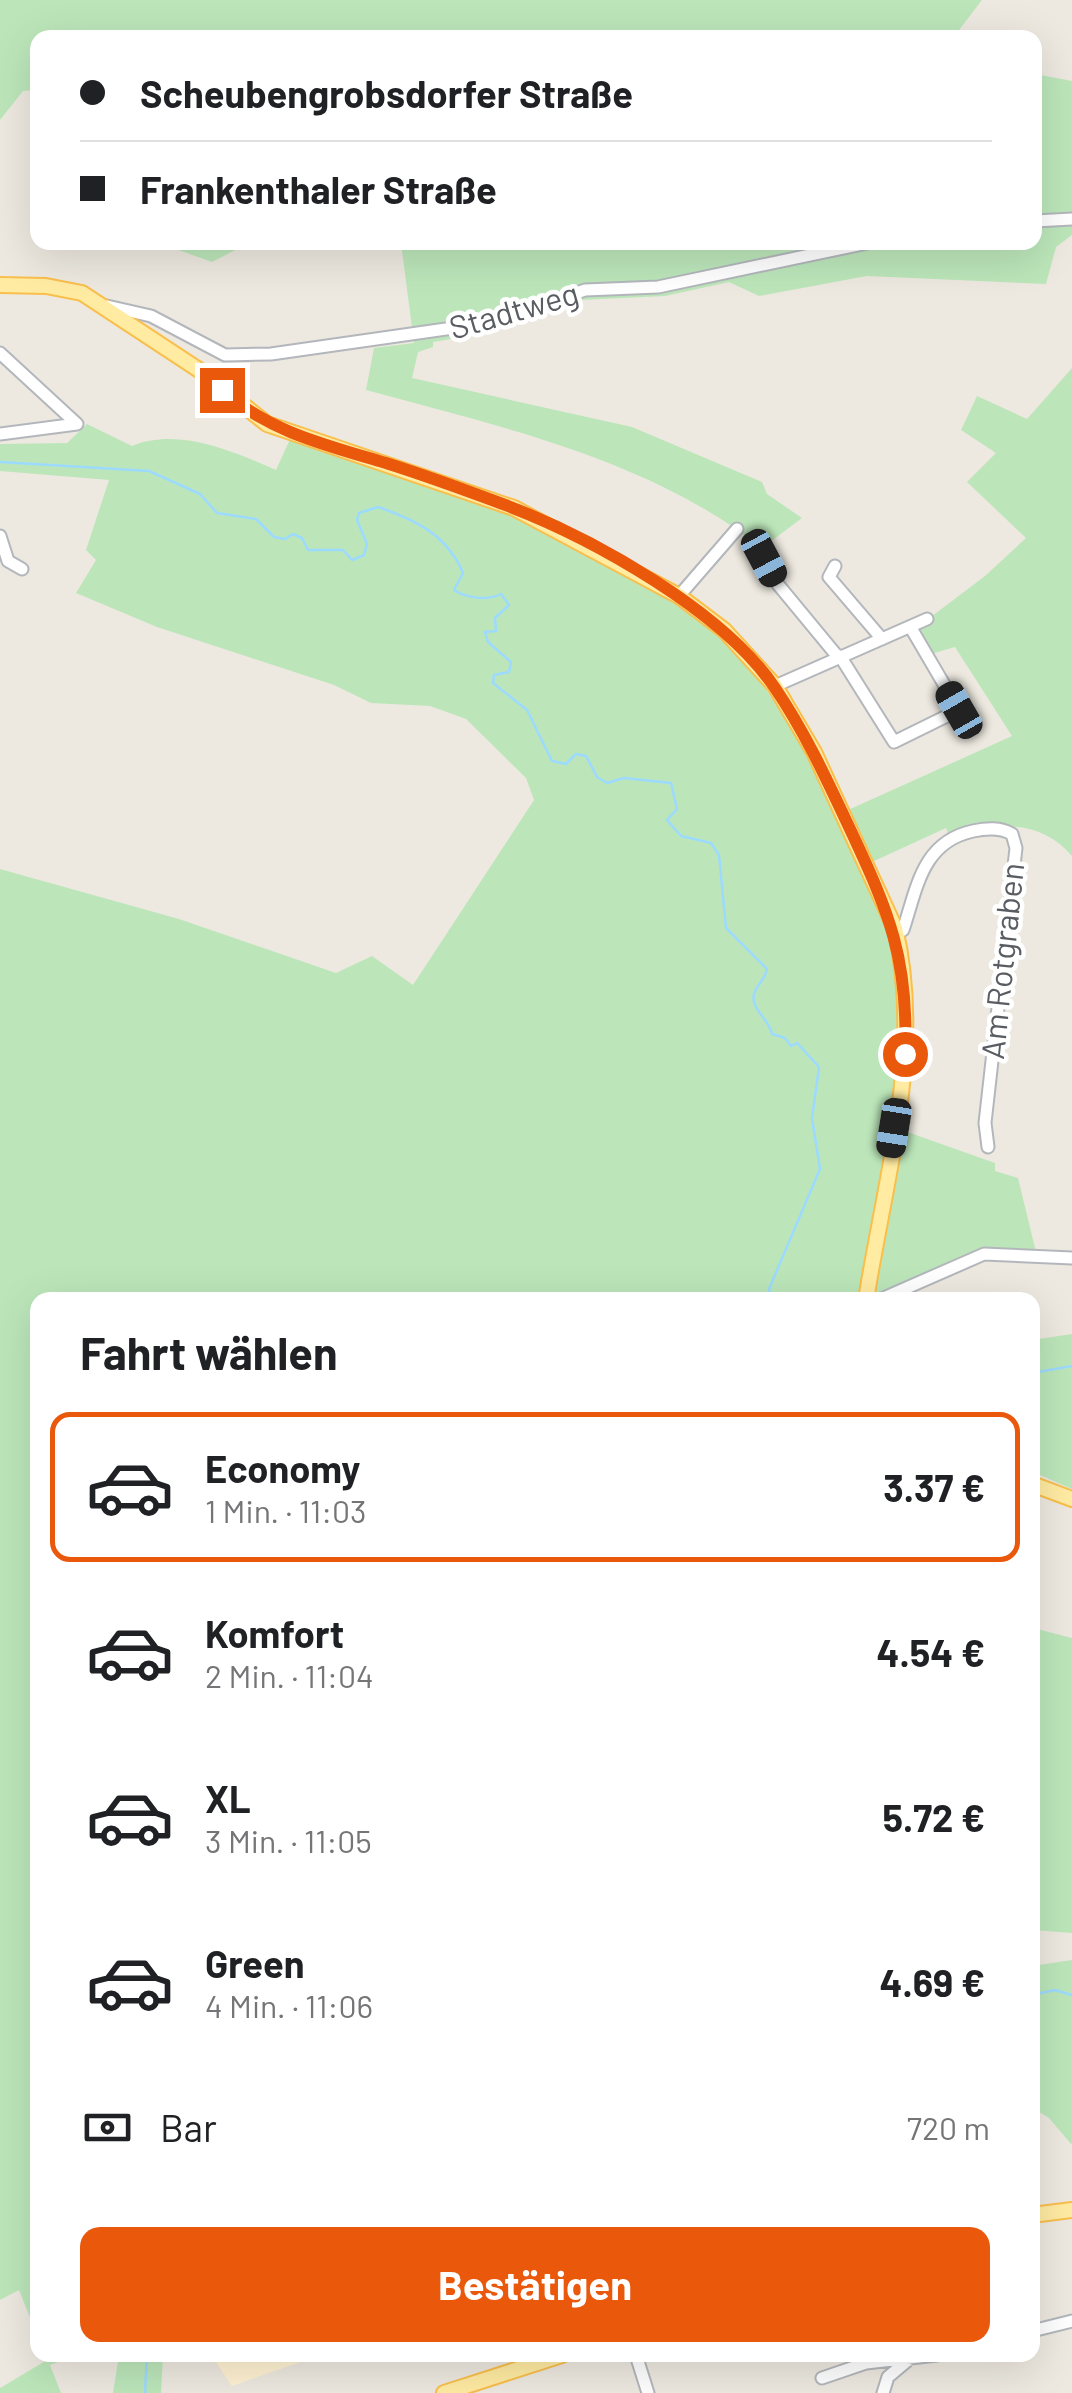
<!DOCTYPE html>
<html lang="de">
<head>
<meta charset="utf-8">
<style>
	:root { --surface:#fff; --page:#f6f6f6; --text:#202124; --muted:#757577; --line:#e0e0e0; --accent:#ea580c }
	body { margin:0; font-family:Barlow,sans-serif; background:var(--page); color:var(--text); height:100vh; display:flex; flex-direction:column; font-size:38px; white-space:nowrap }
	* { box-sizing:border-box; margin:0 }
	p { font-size:32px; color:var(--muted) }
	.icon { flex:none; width:55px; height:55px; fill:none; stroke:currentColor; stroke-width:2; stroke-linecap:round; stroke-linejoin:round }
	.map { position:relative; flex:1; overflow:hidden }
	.drawer { position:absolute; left:30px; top:1292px; width:1010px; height:1070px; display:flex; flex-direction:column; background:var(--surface); border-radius:20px; box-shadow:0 10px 40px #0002 }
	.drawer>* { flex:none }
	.guide { position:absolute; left:30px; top:30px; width:1012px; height:220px; border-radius:20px; box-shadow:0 10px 40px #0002; display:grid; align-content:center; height:220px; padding:0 50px; background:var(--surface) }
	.end { position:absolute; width:45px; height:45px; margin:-22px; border:12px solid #ea580c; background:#fff; box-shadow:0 0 0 5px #fff }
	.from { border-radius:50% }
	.car { position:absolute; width:30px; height:60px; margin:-30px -15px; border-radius:12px; box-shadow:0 0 8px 2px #0007; background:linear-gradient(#222 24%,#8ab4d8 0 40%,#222 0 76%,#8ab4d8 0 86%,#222 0) }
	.guide b { display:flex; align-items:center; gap:35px; height:95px; font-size:38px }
	.guide b+b { border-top:2px solid var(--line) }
	.guide i { width:25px; height:25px; background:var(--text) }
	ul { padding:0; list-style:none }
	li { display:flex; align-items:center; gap:30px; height:150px; margin:0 20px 15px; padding:0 30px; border:5px solid transparent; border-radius:20px }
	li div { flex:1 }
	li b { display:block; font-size:38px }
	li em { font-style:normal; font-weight:700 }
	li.selected { border-color:var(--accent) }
	li>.icon { width:90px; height:90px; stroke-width:1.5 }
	h2 { padding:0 50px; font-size:45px; line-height:120px }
	.pay { display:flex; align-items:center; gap:25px; height:110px; padding:0 50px; font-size:38px }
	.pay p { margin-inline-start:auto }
	.cta { display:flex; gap:20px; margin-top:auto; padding:20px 50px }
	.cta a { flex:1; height:115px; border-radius:20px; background:var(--accent); color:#fff; font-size:40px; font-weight:700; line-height:115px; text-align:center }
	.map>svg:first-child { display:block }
</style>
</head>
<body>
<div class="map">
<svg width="1072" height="2393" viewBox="0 0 1072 2393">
	<rect width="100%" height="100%" fill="#ede9e0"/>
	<path fill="#fff2d2" d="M211,2355H320L232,2386Z"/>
	<path fill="#bce6ba" d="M0,0H982L953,38H38L37,90L23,91L0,120Z
		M1035,74L1072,81V235L1056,247L1046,284L867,276L759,296L729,282L665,296L581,300L481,334L433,342V347L418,352L412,378L632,427L762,482L767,494L802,518L762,548C649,459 501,427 366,390L374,348L414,343L401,243L1035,242Z
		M159,243H249L212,262Z
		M1072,368V856C1038,817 994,824 949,835L946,828L872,862C884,896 901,931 908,966C919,1020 908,1075 899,1129L995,1163V1171L1018,1178L1036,1252L985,1249L873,1300H38L37,2335L19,2290L0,2300V869L179,919L336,973L372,956L413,985L534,800L526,778L466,719L430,706L371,703L334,685L157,627L76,593L96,560L86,550L109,480L0,471V444L67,443L87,424L132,446C177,427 233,451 276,470L290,439L512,514L673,599L719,634L749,664L806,749L837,815L1012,736L955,647L931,654L915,629L985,576L1026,538L967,482L996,453L961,430L977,396L1027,419Z
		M1072,1334V1489L1033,1472L1032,1340Z
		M1033,1628L1072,1638V1933L1033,1930Z
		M1072,1960V2143L1071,2144L1049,2118L1033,2108L1032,1966Z
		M46,2355H76L50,2365L61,2393H0V2388L47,2360Z
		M119,2355H163L161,2393H113Z"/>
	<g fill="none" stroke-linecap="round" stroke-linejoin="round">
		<path stroke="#9ddaff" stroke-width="2.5" d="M0,462L149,471L200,494L217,513L256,519L274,537L285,539L293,534L302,538L308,550H343L352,560L364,555L367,544L357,520L359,513L378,507C416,520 447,535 463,573L454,590C466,598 488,601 501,594L509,605L495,618L496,631L485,632L488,642L511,662L509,672L494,675L493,683L527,710L552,761L566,764L576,754L586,756L597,777L607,783L624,778L671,783L677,809L667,820L681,836L711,843L719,855L726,928L767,969C765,980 757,984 754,994C750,1009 770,1020 772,1034L785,1038L791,1046L797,1043L819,1067L812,1118L820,1169L769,1289L771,1300
			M1032,1373L1072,1366
			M1032,1995L1055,1990L1072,1995
			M145,2393L147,2355"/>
		<defs>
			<path id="minor" d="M1035,221L1072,219
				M107,306L151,316L225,355L271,354L488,323L585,290L658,287L872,242
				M0,353L77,424
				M0,434L77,424
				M0,536L8,561L22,569
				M764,558L776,582L838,657
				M835,566L829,577L882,639
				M679,596L737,529
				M840,656L894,742L959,710L911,628
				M775,686L927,619
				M896,934L903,930C917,888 922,842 973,831C987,828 1000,827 1012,834L1016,848L985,1123L988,1147
				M879,1300L984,1254L1072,1258
				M1032,2331L1072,2321
				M636,2355L648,2393
				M822,2378L866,2363L937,2355
				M883,2393L888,2377L907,2361"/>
			<path id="major" d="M0,285L46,286L82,293L199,370L267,424L514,508L679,596L724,630L775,686L814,752L895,928C924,1050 885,1179 866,1300
				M1032,1484L1072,1499
				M1032,2215L1072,2210
				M444,2393L562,2355"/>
		</defs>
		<use href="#minor" stroke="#b3b7bc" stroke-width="15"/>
		<use href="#major" stroke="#f9bf4d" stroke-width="18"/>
		<use href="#minor" stroke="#fff" stroke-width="11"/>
		<use href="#major" stroke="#ffeba2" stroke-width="14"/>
	</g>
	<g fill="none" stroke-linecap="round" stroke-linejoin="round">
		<path stroke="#ea580c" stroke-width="12" d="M222,390C269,432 326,445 386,463C427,476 468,491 508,506C594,539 723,611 775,688C805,732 827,780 850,829C889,912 909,960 905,1054"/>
	</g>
	<g text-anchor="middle" stroke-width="9" stroke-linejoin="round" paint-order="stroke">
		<g font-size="32" fill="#595d62" stroke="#fff">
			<text transform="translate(514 311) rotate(-16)" y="11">Stadtweg</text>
			<text transform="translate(1003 961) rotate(-84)" y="11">Am Rotgraben</text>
		</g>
	</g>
</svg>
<i class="end from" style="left:905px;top:1054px"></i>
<i class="end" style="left:222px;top:390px"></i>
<i class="car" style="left:764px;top:558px;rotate:152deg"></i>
<i class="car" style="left:959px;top:710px;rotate:330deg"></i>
<i class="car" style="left:894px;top:1128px;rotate:189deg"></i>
<div class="guide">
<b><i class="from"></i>Scheubengrobsdorfer Straße</b>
<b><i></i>Frankenthaler Straße</b>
</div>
<section class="drawer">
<h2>Fahrt wählen</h2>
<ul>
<li class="selected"><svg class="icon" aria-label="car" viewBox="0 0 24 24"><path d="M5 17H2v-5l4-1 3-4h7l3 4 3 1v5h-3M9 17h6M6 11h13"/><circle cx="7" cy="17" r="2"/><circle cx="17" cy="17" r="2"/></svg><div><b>Economy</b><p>1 Min. · 11:03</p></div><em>3.37 €</em></li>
<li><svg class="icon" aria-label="car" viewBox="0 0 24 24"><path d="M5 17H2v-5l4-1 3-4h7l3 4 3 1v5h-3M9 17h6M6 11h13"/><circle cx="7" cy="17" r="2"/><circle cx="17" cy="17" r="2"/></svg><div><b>Komfort</b><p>2 Min. · 11:04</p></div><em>4.54 €</em></li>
<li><svg class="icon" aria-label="car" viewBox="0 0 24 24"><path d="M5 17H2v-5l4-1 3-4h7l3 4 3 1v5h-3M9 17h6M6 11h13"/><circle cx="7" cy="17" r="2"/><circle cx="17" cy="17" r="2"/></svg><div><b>XL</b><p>3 Min. · 11:05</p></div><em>5.72 €</em></li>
<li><svg class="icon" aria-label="car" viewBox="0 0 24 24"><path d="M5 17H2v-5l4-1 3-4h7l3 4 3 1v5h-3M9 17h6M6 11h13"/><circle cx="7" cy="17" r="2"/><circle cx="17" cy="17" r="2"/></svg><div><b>Green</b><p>4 Min. · 11:06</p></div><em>4.69 €</em></li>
</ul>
<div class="pay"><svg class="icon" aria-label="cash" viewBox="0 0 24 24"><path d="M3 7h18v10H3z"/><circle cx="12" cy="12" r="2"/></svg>Bar<p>720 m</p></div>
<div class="cta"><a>Bestätigen</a></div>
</section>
</div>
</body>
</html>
